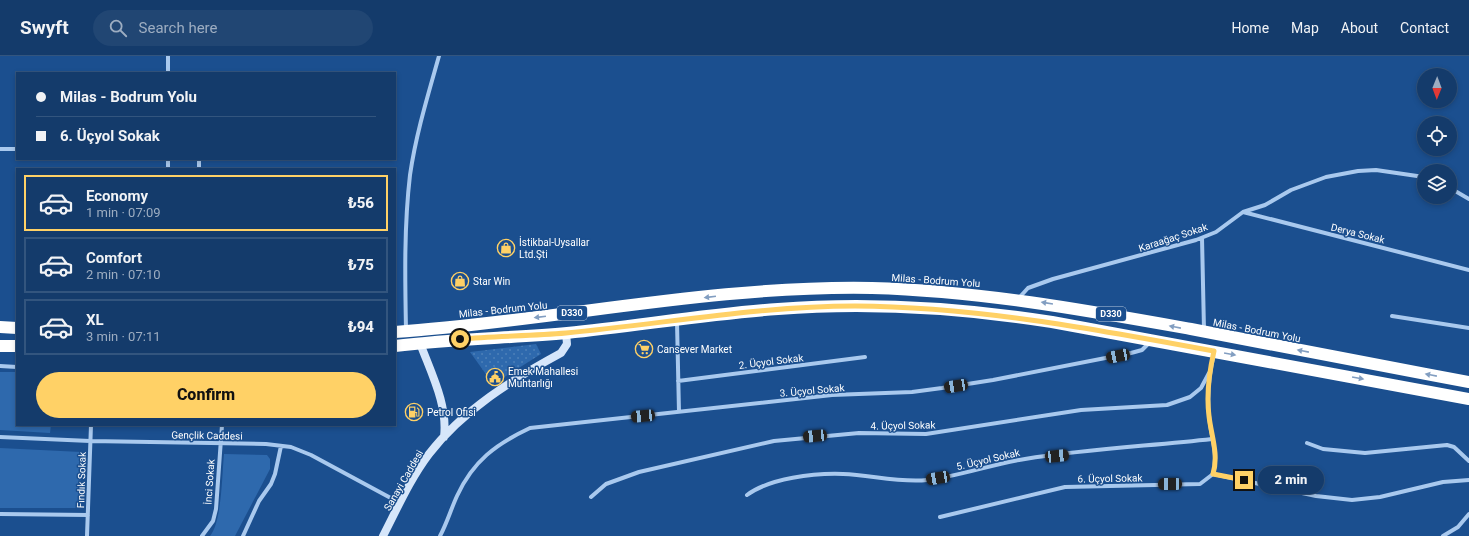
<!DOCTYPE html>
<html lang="en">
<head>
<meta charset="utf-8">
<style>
	:root { --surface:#143b6b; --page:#214673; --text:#f1f3f6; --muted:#9dadc1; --line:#33557e; --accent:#ffd166 }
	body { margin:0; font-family:Roboto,sans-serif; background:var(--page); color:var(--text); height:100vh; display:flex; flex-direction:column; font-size:15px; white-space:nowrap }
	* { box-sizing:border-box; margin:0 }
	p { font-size:13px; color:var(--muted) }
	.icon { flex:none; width:22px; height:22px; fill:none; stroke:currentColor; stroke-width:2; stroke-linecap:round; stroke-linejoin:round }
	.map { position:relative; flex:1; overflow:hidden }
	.details { position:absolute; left:16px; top:112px; width:380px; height:258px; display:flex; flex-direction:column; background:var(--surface); border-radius:0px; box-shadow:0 2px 6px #0003,0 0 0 1px var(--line) }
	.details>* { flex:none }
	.hud { position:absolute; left:16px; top:16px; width:380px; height:88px; border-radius:0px; box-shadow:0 2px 6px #0003,0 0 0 1px var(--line); display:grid; align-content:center; height:88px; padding:0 20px; background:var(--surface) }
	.needle { width:26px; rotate:181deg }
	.buttons { position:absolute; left:1417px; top:12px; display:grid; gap:8px }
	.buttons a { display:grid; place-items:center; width:40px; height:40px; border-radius:50%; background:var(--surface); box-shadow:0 2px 6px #0003,0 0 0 1px var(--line); font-size:20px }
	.end { position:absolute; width:18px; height:18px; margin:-9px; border:5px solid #ffd166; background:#111; box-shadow:0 0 0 2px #111 }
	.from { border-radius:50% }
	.bubble { position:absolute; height:28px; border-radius:14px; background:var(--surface); box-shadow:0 2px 6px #0003,0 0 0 1px var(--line); font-size:13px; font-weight:800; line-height:28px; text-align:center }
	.car { position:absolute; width:12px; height:24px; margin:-12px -6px; border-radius:5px; box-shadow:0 0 3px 1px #0007; background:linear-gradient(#222 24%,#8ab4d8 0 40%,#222 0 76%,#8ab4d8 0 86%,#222 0) }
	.hud b { display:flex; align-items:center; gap:14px; height:38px; font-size:15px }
	.hud b+b { border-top:1px solid var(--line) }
	.hud i { width:10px; height:10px; background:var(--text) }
	ul { padding:7px 0 0; list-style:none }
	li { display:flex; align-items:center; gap:12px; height:56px; margin:0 8px 6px; padding:0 12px; border:2px solid var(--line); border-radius:0px }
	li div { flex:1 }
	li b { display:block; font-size:15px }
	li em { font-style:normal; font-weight:800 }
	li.current { border-color:var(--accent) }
	li>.icon { width:36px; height:36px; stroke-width:1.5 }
	.cta { display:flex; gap:8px; margin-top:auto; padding:8px 20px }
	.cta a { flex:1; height:46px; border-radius:24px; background:var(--accent); color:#111; font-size:16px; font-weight:800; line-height:46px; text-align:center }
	header { display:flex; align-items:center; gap:24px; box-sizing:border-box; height:56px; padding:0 20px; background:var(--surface); border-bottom:1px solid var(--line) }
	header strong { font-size:19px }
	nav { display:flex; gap:22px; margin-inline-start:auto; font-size:14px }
	.search { width:280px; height:36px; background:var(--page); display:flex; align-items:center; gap:10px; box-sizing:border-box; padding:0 14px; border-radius:22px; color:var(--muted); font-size:15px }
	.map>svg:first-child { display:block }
</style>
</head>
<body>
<header>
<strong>Swyft</strong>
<div class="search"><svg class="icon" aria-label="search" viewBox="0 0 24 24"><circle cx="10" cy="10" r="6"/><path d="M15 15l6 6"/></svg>Search here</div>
<nav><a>Home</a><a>Map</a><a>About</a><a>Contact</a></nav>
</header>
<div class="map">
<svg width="1469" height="480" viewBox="0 0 1469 480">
	<defs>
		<pattern id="park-dots" width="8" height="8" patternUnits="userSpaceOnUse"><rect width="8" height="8" fill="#2e69ad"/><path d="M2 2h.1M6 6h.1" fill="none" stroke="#4d80b9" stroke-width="1.8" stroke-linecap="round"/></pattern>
	</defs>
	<rect width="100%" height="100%" fill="#1b4f8f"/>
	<path fill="#2e69ad" d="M0,316H17V369H51L50,377L0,374Z
		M0,392L81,396L80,452H0Z
		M224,398L267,399L270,403V413L235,480H210C222,466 222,417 224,398Z"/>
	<path fill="url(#park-dots)" d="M536,288L541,298L493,328L470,296Z"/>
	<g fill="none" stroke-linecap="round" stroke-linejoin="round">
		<path stroke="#a9c9ee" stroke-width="4" d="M168,17V0
			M0,93H17
			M168,103V113
			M199,113V103
			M1450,132L1469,143
			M1243,156L1469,214
			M1202,182L1204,274
			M1018,243L1028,232L1053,223L1196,184L1216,176L1243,156L1265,149L1291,134L1326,121L1358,115L1376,114L1424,121
			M1392,260L1469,272
			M677,266L679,356
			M406,274C405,222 404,170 410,119C416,78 428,39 439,0
			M0,310L17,311
			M678,325L865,301
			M0,381L90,385L266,388L291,391L311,399L400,447
			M1307,387L1323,393L1365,397L1447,389L1454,391L1469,405
			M1213,418C1219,398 1210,379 1209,359C1207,338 1209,318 1214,298
			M747,439C770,422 814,417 843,418C871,419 899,427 927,424C961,420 992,408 1025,403C1087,393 1150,390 1212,383
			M591,441L606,428L639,416L774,385L859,377L926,378L1081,354L1167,349L1190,341L1201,332L1209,317
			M0,458L88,459
			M940,461L1065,431L1200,428L1213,418L1316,440L1352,444L1380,441L1443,426L1469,424
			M87,480L91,369
			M202,480L213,465L216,453L222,369
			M243,480L259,445L271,428L275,418L281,390
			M440,480C447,467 451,453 457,440C473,405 496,388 530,372L832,339L912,336L942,332L993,324L1131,297L1142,294L1150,286
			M1443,480L1458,471L1469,458"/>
		<path stroke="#d6e6fa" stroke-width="8" d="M420,287C431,317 448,349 444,381
			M383,480C397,453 410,423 429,398C463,354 513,323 561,297L567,288L566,277"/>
		<path stroke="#fff" stroke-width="12" d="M0,271L17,272
			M395,276C554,265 712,229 872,232C980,235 1085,254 1191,273C1283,291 1376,309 1469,326
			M0,290H17
			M395,290C452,283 510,282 567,277C637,270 707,258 778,253C869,246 962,252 1052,266L1469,343"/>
	</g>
	<defs><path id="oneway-solid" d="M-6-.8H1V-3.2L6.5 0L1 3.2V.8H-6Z"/></defs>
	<g fill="#829ec1">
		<use href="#oneway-solid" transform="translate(710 241) rotate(173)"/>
		<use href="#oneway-solid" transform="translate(1047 247) rotate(-171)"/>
		<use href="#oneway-solid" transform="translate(540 261) rotate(173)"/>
		<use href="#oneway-solid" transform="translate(1175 271) rotate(-169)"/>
		<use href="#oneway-solid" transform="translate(1303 295) rotate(-169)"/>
		<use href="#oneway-solid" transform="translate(1230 298) rotate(10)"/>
		<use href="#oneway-solid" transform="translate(1431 319) rotate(-169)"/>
		<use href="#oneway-solid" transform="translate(1358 322) rotate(10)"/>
	</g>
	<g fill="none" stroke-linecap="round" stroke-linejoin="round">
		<path stroke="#ffd166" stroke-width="5" d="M460,283C495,280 531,280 566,277C663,268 758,250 855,250C977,251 1095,273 1214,295C1209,317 1206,337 1209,360C1211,379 1219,398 1213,418L1244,424"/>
	</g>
	<defs>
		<symbol id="shop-ring" viewBox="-11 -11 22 22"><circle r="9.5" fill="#1b4f8f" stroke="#ffd166" stroke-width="1.5"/><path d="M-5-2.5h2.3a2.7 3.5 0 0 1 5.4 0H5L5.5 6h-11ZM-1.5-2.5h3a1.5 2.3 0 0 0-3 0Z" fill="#ffd166"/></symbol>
		<symbol id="supermarket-ring" viewBox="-11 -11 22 22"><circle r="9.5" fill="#1b4f8f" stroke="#ffd166" stroke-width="1.5"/><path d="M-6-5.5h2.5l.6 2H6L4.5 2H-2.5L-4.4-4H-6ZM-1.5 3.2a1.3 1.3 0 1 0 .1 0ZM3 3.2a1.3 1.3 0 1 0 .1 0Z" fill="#ffd166"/></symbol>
		<symbol id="civic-ring" viewBox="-11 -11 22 22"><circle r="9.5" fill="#1b4f8f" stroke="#ffd166" stroke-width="1.5"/><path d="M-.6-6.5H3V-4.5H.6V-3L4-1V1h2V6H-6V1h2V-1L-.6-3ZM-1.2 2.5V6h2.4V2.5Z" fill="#ffd166"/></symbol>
		<symbol id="fuel-ring" viewBox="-11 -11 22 22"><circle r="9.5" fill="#1b4f8f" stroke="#ffd166" stroke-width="1.5"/><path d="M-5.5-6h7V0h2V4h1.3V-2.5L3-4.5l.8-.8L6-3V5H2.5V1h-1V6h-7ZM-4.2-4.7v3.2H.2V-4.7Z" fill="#ffd166"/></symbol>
	</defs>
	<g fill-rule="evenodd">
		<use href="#shop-ring" x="496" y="182" width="20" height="20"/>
		<use href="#shop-ring" x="450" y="215" width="20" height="20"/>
		<use href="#supermarket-ring" x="634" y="283" width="20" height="20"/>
		<use href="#civic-ring" x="485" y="311" width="20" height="20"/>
		<use href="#fuel-ring" x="404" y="346" width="20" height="20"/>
	</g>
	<g text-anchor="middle" stroke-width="3" stroke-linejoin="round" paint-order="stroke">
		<g fill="#1b4f8f" stroke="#bbcadd" stroke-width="1">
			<rect x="557" y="250" width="30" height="14" rx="3"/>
			<rect x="1096" y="251" width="30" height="14" rx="3"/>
		</g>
		<g font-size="9" font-weight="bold" fill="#fff">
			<text x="572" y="260">D330</text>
			<text x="1111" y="261">D330</text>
		</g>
		<g font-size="10" fill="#fff" stroke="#1b4f8f">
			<text transform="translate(1358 177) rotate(14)" y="4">Derya Sokak</text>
			<text transform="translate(1173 181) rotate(-18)" y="4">Karaağaç Sokak</text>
			<text transform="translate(936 224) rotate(4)" y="4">Milas - Bodrum Yolu</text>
			<text transform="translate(503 253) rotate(-6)" y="4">Milas - Bodrum Yolu</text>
			<text transform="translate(1257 274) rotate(11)" y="4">Milas - Bodrum Yolu</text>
			<text transform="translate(771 305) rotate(-7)" y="4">2. Üçyol Sokak</text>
			<text transform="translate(812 334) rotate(-5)" y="4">3. Üçyol Sokak</text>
			<text transform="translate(903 369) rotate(-1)" y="4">4. Üçyol Sokak</text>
			<text transform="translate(207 379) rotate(1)" y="4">Gençlik Caddesi</text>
			<text transform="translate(988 403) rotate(-13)" y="4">5. Üçyol Sokak</text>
			<text transform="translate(1110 422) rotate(-1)" y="4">6. Üçyol Sokak</text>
			<text transform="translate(81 424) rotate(-88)" y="4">Fındık Sokak</text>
			<text transform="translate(403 424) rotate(-60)" y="4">Sanayi Caddesi</text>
			<text transform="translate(209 426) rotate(-86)" y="4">İnci Sokak</text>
		</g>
		<g font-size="10" fill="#fff" stroke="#1b4f8f" text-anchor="start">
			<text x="519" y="190">İstikbal-Uysallar<tspan x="519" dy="12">Ltd.Şti</tspan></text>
			<text x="473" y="229">Star Win</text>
			<text x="657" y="297">Cansever Market</text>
			<text x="508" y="319">Emek Mahallesi<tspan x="508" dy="12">Muhtarlığı</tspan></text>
			<text x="427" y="360">Petrol Ofisi</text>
		</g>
	</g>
</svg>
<div class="buttons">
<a><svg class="needle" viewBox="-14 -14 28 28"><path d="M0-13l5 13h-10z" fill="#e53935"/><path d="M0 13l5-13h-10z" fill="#9dadc1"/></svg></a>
<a><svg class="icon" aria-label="locate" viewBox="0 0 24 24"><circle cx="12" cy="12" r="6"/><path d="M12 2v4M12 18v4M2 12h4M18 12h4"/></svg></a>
<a><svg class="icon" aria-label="layers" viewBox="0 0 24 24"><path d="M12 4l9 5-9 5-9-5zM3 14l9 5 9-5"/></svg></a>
</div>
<i class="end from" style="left:460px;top:283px"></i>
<i class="end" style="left:1244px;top:424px"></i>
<div class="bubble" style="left:1258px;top:410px;width:66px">2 min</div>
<i class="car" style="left:1118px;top:300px;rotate:259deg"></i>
<i class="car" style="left:956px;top:330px;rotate:261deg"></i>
<i class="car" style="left:643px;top:360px;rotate:265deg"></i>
<i class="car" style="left:815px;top:380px;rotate:265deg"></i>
<i class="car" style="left:1057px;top:400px;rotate:84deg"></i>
<i class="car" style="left:938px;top:422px;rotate:260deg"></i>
<i class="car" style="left:1170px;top:428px;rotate:269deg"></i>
<div class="hud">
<b><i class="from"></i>Milas - Bodrum Yolu</b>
<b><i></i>6. Üçyol Sokak</b>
</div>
<section class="details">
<ul>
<li class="current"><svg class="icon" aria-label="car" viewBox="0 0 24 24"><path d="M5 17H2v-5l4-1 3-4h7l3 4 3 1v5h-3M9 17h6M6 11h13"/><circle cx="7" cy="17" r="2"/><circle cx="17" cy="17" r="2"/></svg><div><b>Economy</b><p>1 min · 07:09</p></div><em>₺56</em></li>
<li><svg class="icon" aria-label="car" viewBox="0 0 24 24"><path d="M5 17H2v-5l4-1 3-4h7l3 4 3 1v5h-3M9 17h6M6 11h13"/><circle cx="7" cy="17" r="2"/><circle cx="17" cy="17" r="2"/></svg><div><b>Comfort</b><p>2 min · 07:10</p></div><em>₺75</em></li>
<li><svg class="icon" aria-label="car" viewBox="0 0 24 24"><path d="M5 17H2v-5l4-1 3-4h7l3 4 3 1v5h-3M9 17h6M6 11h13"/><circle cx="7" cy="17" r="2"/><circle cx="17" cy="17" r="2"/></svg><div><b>XL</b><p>3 min · 07:11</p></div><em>₺94</em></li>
</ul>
<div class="cta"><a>Confirm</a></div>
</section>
</div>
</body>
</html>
